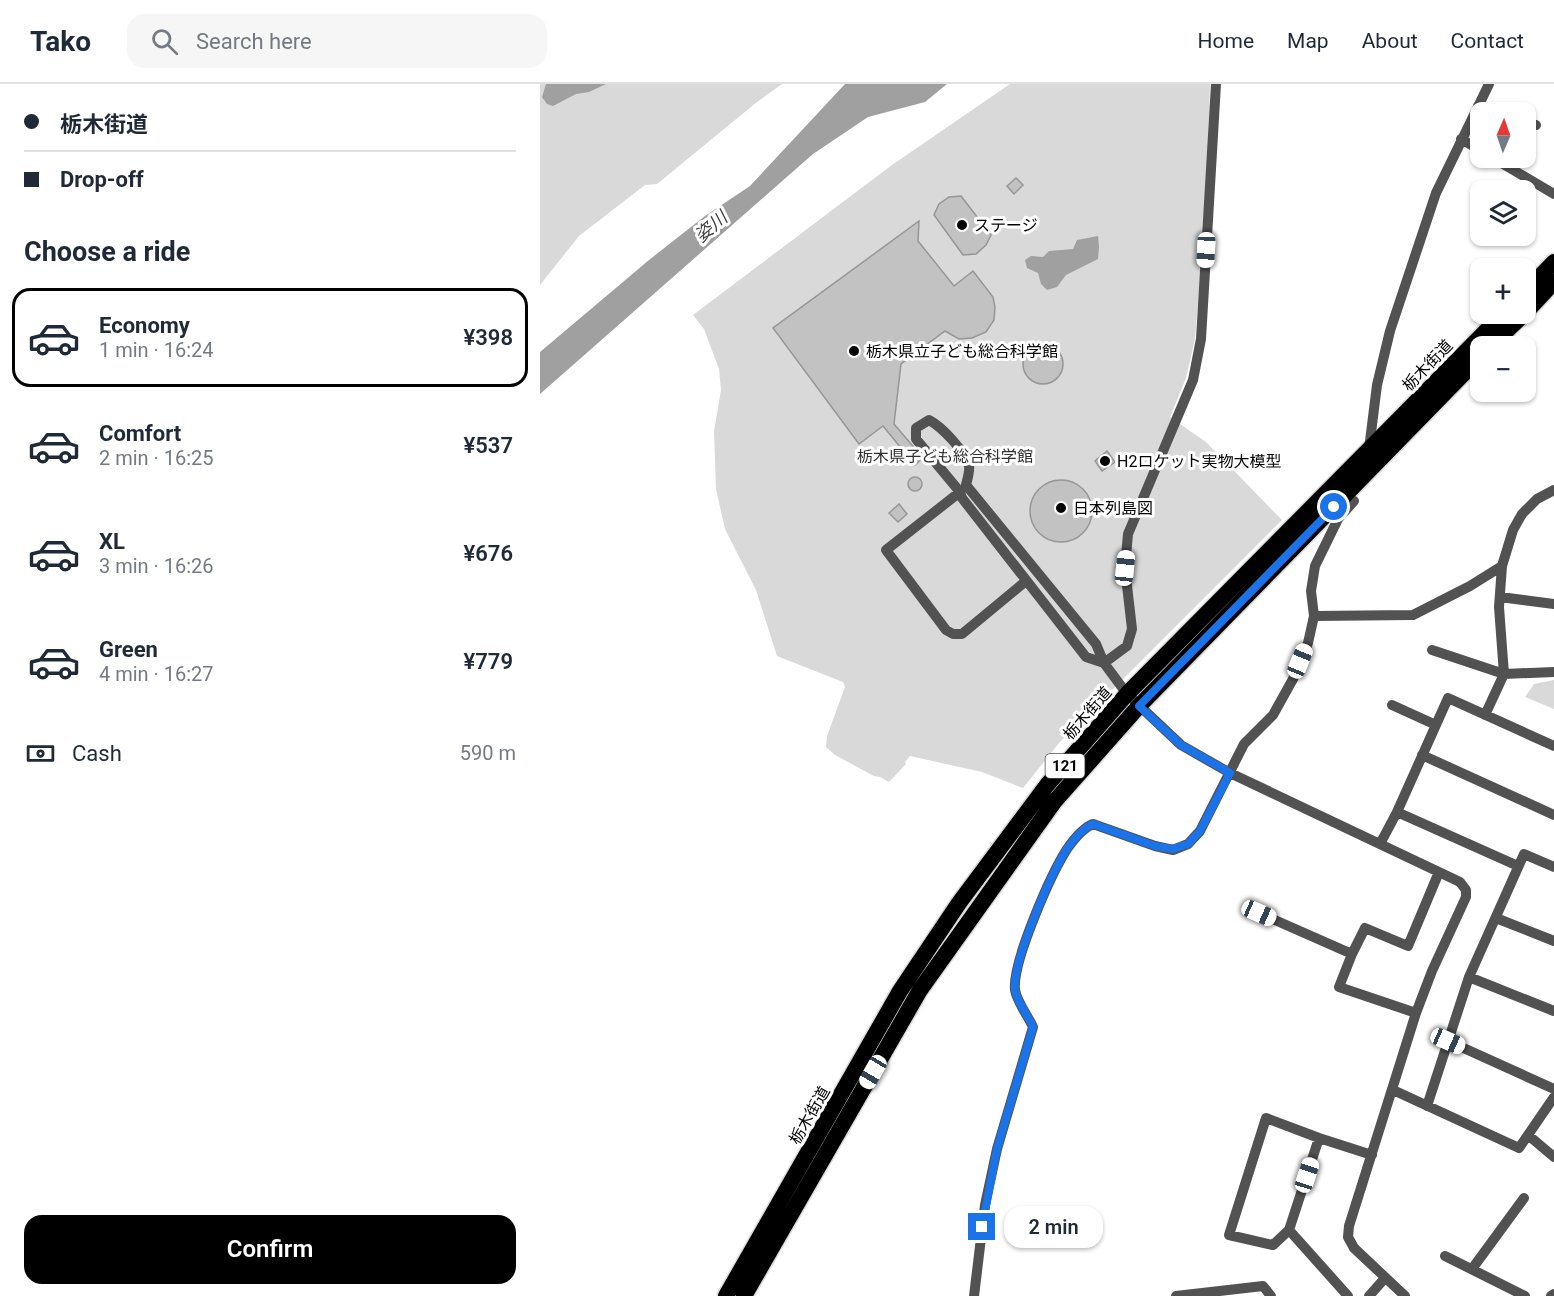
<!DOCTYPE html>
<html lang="en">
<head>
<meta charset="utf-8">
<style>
	:root { --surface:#fff; --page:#f6f6f7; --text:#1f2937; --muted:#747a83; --line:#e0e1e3; --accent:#000 }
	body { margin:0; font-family:Roboto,"Noto Sans JP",sans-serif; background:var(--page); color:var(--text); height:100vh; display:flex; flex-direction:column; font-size:22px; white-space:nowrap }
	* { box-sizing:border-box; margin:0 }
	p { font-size:20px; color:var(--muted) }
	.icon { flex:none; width:33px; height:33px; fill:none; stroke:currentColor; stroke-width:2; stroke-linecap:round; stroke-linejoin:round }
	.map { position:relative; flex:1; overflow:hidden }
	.sheet { display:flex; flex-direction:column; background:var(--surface); width:540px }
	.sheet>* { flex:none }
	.top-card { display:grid; align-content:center; height:132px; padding:0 24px; background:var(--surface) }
	.needle { width:39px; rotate:2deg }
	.controls { position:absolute; left:930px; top:18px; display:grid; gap:12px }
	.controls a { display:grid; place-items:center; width:66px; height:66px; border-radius:12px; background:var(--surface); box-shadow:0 2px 4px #0004; font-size:30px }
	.end { position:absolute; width:27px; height:27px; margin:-14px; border:8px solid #1a73e8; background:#fff; box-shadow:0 0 0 3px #fff }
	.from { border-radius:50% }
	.bubble { position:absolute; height:42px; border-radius:18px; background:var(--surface); box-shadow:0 2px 4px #0004; font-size:20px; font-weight:600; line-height:42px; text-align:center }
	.car { position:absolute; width:18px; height:36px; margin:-18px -9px; border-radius:8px; box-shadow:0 0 4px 2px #0007; background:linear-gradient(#fff 24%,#345 0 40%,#fff 0 76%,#345 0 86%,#fff 0) }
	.top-card b { display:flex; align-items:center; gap:21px; height:57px; font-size:22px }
	.top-card b+b { border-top:2px solid var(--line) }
	.top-card i { width:15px; height:15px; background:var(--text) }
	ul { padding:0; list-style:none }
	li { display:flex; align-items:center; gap:18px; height:99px; margin:0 12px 9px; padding:0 12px; border:3px solid transparent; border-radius:18px }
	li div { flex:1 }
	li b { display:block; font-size:22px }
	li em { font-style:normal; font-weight:600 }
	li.active { border-color:var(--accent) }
	li>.icon { width:54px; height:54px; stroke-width:1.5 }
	h2 { padding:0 24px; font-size:27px; line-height:72px }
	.pay { display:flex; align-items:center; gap:15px; height:66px; padding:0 24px; font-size:22px }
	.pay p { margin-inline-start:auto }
	.action { display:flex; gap:12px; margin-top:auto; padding:12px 24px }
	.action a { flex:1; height:69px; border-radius:18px; background:var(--accent); color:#fff; font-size:24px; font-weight:600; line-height:69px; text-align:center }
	header { display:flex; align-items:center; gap:36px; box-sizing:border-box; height:84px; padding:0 30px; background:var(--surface); border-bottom:2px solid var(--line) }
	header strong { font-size:28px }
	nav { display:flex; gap:33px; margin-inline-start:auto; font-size:21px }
	.search { width:420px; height:54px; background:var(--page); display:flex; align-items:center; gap:15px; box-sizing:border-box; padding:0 21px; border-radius:18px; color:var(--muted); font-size:22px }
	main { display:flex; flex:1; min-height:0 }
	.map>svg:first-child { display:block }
</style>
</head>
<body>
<header>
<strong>Tako</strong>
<div class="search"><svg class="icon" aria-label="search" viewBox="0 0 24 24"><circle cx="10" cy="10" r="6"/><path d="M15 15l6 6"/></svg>Search here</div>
<nav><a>Home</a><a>Map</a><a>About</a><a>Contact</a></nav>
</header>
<main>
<section class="sheet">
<div class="top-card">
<b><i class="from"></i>栃木街道</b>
<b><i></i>Drop-off</b>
</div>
<h2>Choose a ride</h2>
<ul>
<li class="active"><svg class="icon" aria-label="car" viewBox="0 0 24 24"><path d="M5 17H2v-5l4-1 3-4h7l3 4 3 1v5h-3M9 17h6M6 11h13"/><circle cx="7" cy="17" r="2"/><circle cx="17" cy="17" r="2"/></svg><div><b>Economy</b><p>1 min · 16:24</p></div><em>¥398</em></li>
<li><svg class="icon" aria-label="car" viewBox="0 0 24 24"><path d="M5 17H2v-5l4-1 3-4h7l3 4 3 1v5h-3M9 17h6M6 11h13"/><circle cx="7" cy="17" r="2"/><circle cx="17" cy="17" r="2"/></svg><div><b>Comfort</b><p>2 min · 16:25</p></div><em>¥537</em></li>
<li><svg class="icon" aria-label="car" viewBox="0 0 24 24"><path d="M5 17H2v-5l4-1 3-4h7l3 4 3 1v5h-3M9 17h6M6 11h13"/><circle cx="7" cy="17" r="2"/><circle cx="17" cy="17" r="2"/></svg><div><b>XL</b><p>3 min · 16:26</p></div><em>¥676</em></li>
<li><svg class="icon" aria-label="car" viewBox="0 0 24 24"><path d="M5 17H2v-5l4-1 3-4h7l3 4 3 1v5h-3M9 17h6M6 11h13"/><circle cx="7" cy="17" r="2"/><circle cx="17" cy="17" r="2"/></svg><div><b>Green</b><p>4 min · 16:27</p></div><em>¥779</em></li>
</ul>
<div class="pay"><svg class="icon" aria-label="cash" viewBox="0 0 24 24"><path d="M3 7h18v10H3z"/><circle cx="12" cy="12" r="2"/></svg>Cash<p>590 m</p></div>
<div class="action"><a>Confirm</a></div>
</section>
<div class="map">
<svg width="1014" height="1212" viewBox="0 0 1014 1212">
	<rect width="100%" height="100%" fill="#fff"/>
	<path fill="#d9d9d9" d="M0,0H242L217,18L117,100L105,101L39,152L0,201Z
		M470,0H670L666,123L655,255L646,294L630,333L666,358L742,436L519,659L483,704L442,688L370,672L365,678L366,680L349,698L340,693L334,692L295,671L286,663L287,652L305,603L303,598L237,572L216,506L185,445L176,405L174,347L181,306L179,285L164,245L153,231L352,81Z
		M1014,596V625L985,613L994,600Z"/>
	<path fill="#a0a0a0" d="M6,0H66L49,8L36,10L13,22L7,20L2,13Z
		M305,0H407L385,18L328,33L273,70L0,310V268L109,176L165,132L210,102Z
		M558,152L559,163L558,175L526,191L517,203L507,206L501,200L498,189L487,184L485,176L491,172L503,173L509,167L533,165L537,156Z"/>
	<path fill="#c2c2c2" stroke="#969696" stroke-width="1.5" d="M476,94L483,101L474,110L467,102Z
		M421,112L451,151L446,161L436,170L423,171L394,131L399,120L409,113Z
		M379,137L378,157L414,202L433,187L453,213L455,223L454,236L446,248L432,254L419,255L405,247L361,280L354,340L383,374L375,381L343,342L319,360L233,244Z
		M483 280a20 20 0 1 1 40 0a20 20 0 1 1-40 0Z
		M567,367L575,378L562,387L555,377Z
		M368 400a7 7 0 1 1 14 0a7 7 0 1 1-14 0Z
		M490 427a31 31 0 1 1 62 0a31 31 0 1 1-62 0Z
		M359,420L367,430L358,438L349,429Z"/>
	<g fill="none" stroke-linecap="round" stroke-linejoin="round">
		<defs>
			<path id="highway" d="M986,207L1014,178
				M986,228L1014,198
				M951,262L984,230
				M186,1212L360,907L419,819L507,701L587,610L963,230
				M204,1212L380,906L514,718L599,622L940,273"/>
		</defs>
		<use href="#highway" stroke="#dbdbdb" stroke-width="19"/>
		<path stroke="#525252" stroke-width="10" d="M938,22L958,28
			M986,38L996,41
			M921,55L940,66
			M953,74L1014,110
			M829,365L837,301L850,247L896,109L949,0
			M420,408L346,466L406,546L413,550H422L486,497
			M960,513L1014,520
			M774,532L873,531L930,502L962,482
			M892,566L964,590L1014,588
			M564,579L546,573L422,414L420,408L376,355V344L389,336C402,343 425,367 429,382C430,388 427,396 426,401L556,560L564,579L587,610L641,661L690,689L920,798L926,806V813L892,887L876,929L809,1142L808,1153L814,1164L865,1212
			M564,579L587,562L592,545L585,484L588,450L653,296L661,255L676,0
			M852,621L896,641
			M945,631L964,590L959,523L962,482L973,446L982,430L997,415L1014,406
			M882,671L1014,731
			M857,728L978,782
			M840,760L857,728L908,614L1014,662
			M719,829L812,870
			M956,834L1014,857
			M929,893L1014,927
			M876,929L799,903L812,870L825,844L868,862L899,788
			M908,957L1014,1005
			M853,1006L979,1064L1014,1013
			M887,1022L929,893L984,770L1014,783
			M988,1051L1014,1073
			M779,1054L749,1146L733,1161L689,1151L726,1034L779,1054L832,1071
			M749,1146L808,1212
			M905,1172L985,1212
			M932,1185L984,1114
			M434,1212L445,1121L457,1065L493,943C488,932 477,918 475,906C472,878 511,790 527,765C534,755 543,744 553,740L615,762L633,766L648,760L660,747L704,660L733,631L753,595L768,559L774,532L771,507L775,482L798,435L814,417
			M636,1212L723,1202L731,1212
			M829,1212L845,1194
			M1011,1212L1014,1210"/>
		<use href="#highway" stroke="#000" stroke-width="16"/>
	</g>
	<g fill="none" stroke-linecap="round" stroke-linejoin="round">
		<path stroke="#1a73e8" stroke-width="8" d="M442,1143L457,1065L493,943C488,932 477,918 475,906C472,878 511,790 527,765C534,755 543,744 553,740L615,762L633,765L648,760L660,747L690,689L641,661L599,622L794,423"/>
	</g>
	<g fill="#000" stroke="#fff" stroke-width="2">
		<circle cx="422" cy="141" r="6"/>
		<circle cx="314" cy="267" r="6"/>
		<circle cx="565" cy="377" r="6"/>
		<circle cx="521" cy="424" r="6"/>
	</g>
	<g text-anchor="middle" stroke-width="6" stroke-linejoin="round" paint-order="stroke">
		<rect fill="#fff" stroke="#4c4c4c" stroke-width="1.5" x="505.5" y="670" width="39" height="24" rx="4.5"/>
		<g font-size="15" font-weight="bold" fill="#000">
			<text x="525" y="687">121</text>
		</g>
		<g font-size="16" fill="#000" stroke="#fff" text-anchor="start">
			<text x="434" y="147">ステージ</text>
			<text x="326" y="273">栃木県立子ども総合科学館</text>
			<text x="577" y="383">H2ロケット実物大模型</text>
			<text x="533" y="430">日本列島図</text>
		</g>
		<g font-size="16" fill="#000" stroke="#fff">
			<text transform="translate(887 281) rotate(-46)" y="6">栃木街道</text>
			<text transform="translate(547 629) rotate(-49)" y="6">栃木街道</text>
			<text transform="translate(269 1031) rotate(-60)" y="6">栃木街道</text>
		</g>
		<g font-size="16" fill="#303030" stroke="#fff">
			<text x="405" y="378">栃木県子ども総合科学館</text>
		</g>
		<g font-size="18" font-style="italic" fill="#414141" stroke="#fff">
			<text transform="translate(171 143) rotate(-41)" y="6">姿川</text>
		</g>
	</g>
</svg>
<div class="controls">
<a><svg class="needle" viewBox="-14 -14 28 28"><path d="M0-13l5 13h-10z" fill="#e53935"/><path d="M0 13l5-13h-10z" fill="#747a83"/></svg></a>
<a><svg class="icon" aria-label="layers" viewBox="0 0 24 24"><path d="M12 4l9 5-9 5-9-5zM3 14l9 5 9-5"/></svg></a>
<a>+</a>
<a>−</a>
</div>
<i class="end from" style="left:794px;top:423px"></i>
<i class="end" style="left:442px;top:1143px"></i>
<div class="bubble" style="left:464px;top:1122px;width:99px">2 min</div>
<i class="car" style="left:666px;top:166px;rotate:183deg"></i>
<i class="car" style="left:585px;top:484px;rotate:6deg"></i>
<i class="car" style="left:760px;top:577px;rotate:22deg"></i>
<i class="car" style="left:719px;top:829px;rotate:114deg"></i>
<i class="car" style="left:908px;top:957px;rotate:114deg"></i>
<i class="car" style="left:333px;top:988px;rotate:210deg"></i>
<i class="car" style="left:767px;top:1091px;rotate:18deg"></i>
</div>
</main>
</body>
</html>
